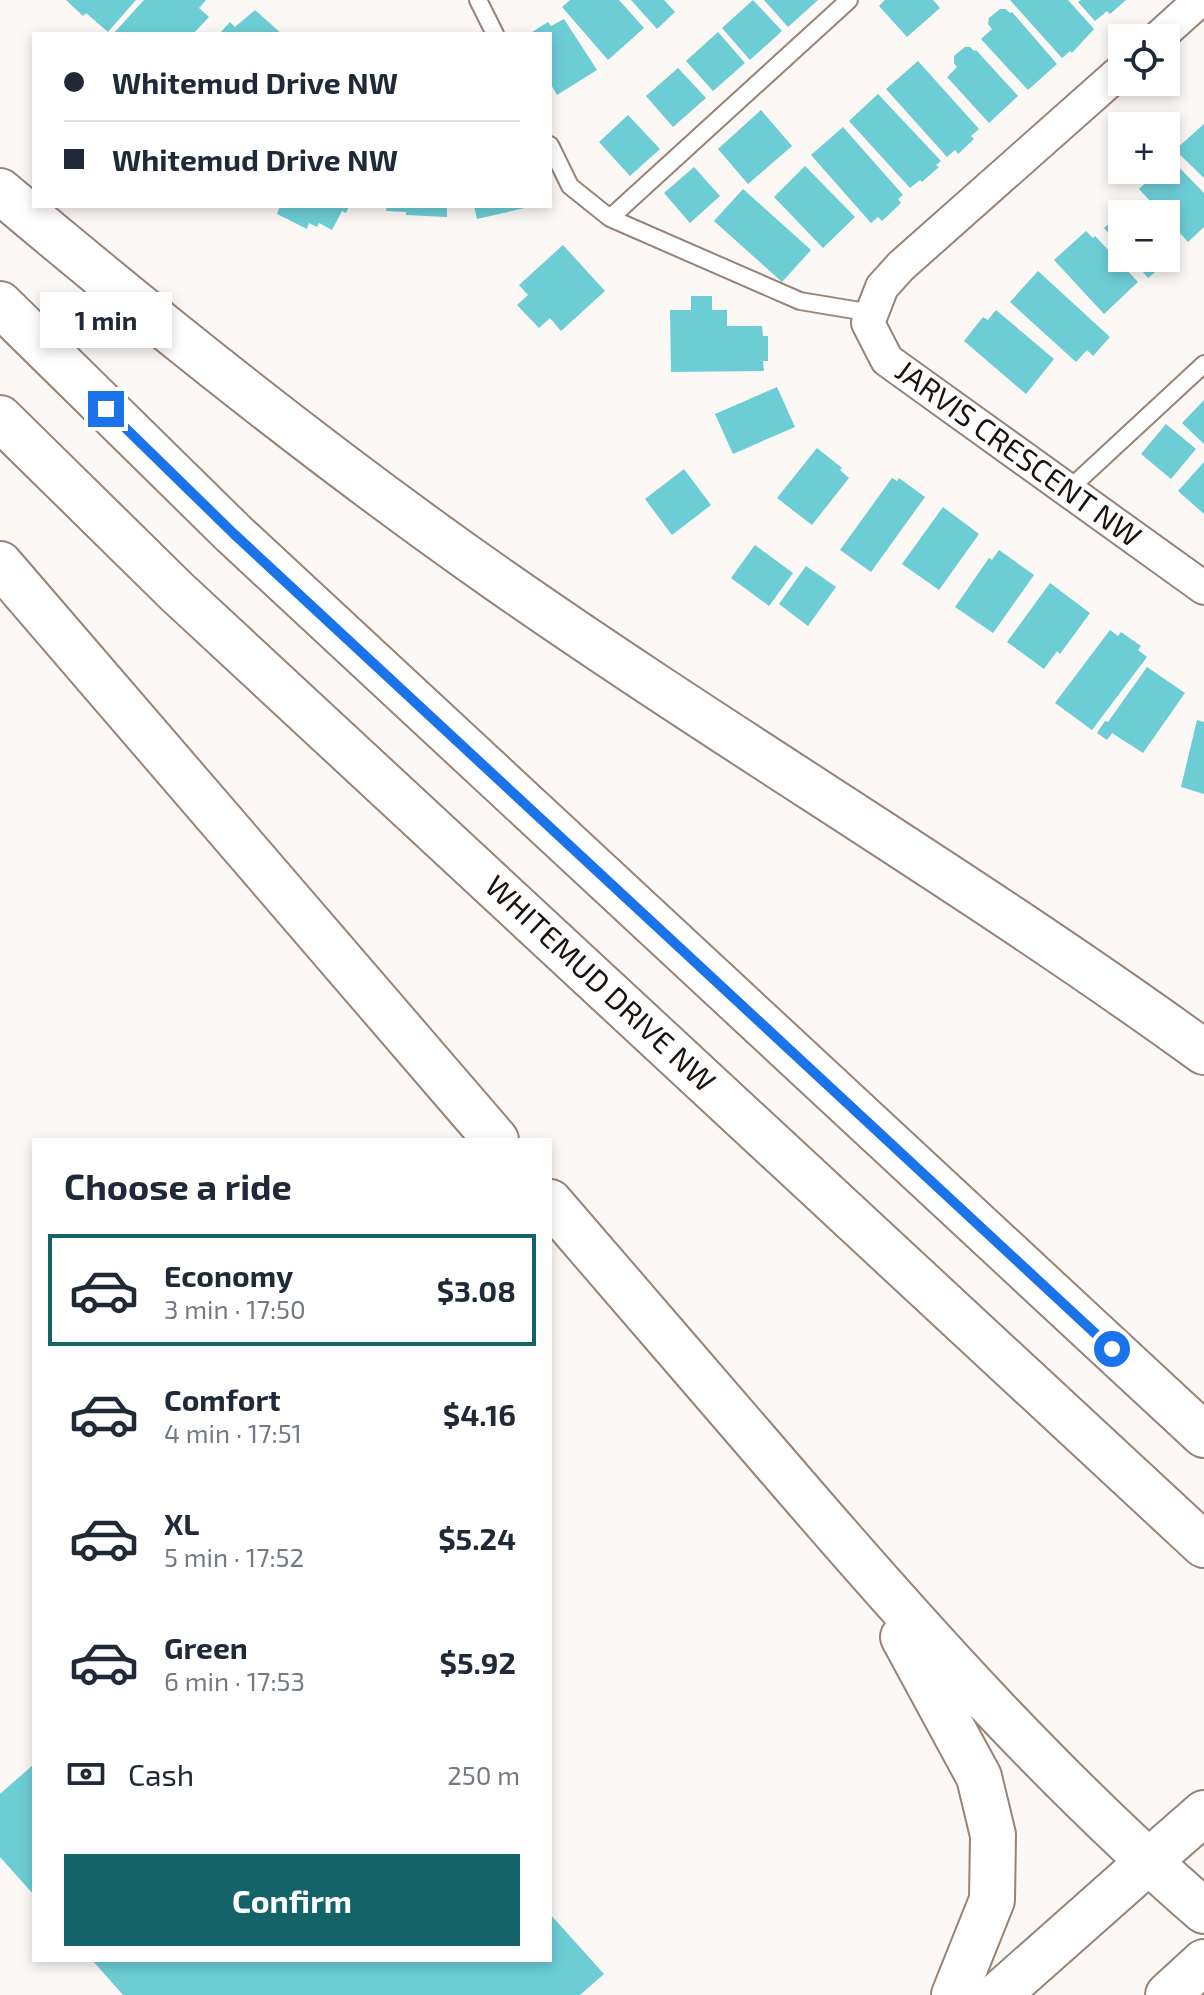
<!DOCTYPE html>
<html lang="en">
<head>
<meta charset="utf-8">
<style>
	:root { --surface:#fff; --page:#f6f6f7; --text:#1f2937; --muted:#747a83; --line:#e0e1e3; --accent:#136368 }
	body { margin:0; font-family:"Exo 2",sans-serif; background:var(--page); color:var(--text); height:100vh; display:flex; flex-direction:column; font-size:30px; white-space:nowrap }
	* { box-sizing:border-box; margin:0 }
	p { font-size:26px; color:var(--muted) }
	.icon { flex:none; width:44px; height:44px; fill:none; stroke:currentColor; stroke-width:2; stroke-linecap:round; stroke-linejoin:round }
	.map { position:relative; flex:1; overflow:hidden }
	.details { position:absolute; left:32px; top:1138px; width:520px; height:824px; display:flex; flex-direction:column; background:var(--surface); border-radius:0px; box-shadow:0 4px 12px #0003 }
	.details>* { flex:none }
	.top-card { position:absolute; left:32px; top:32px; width:520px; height:176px; border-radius:0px; box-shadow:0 4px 12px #0003; display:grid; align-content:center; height:176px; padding:0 32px; background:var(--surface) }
	.tools { position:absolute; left:1108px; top:24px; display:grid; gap:16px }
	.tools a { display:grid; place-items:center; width:72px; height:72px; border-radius:0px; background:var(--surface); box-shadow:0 4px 12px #0003; font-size:40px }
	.end { position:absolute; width:36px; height:36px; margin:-18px; border:10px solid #1a73e8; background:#fff; box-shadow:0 0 0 4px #fff }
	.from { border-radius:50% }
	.bubble { position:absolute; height:56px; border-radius:0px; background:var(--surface); box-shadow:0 4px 12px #0003; font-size:26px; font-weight:700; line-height:56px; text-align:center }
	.top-card b { display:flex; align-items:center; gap:28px; height:76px; font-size:30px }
	.top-card b+b { border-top:2px solid var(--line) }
	.top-card i { width:20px; height:20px; background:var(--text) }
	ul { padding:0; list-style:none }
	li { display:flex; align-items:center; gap:24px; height:112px; margin:0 16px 12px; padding:0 16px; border:4px solid transparent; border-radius:0px }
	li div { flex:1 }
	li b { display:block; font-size:30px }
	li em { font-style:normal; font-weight:700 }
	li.selected { border-color:var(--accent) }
	li>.icon { width:72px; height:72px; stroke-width:1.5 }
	h2 { padding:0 32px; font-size:36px; line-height:96px }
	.pay { display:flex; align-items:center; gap:20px; height:88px; padding:0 32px; font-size:30px }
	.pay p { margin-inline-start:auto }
	.button { display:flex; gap:16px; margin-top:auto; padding:16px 32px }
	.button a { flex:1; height:92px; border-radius:0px; background:var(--accent); color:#fff; font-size:32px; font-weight:700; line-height:92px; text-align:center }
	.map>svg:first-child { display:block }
</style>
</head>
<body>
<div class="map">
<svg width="1204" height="1995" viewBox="0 0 1204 1995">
	<rect width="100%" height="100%" fill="#fcf8f5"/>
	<path fill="#6ccdd5" d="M66,0H136L108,32L86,13L83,16Z
		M144,0H206L199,8L209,17L193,34H113Z
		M570,0H619L644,28L608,60L562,7Z
		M631,0H664L675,12L657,29Z
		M753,0L782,31L750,60L722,28Z
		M764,0H818L788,27Z
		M885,0H933L940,8L907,37L879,6Z
		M1010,0H1068L1094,29L1072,53L1070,51L1062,58Z
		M1081,0H1126L1110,14L1107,11L1095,21L1078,2Z
		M1000,9H1006L1010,13L1012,12L1057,64L1028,90L981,39L992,29L988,24L989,18Z
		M255,10L282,34H219L230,22L235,27Z
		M564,19L597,70L557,95L550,83V34H529L548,22L551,26Z
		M718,32L745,63L713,91L686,61Z
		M965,47H970L974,51L976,50L1018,96L989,123L947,77L957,67L954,63V56Z
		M918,61L979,129L971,136L974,139L958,154L955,150L947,157L886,89Z
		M678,68L706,98L673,127L646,96Z
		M878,94L941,161L936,165L939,167L922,182L920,180L910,188L849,121Z
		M761,110L792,146L748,184L718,149Z
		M628,115L660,149L630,176L599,142Z
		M1204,124V178L1175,150Z
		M843,127L903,195L898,199L901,203L882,221L878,217L871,223L811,155Z
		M1171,159L1204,193V227L1188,242L1166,218V214H1162L1139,189L1159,170H1166V164Z
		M805,166L855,217L823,248L774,197Z
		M694,167L720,196L690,223L664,193Z
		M743,189L811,250L782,282L714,221Z
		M1136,200L1148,214H1122V248L1104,228L1113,220L1108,215L1120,205L1124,210Z
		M280,206H349L346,213L342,211L332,230L319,223L317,227L309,223L307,229L277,214Z
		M387,206H447V217L406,215V212L386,211Z
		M474,206H528L529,207L477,219Z
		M1086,231L1093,238L1095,236L1138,282L1104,314L1054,260Z
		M563,245L605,291L561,331L550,318L539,328L517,305L528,295L519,285Z
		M1131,258H1164L1167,262L1148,278Z
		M1038,271L1110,337L1093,356L1087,350L1076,362L1010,302Z
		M691,296H712V310H727V326H762L763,336H768V361H763L764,371L671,372L670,310H691Z
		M996,310L1054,359L1026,394L964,341L983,317L988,320Z
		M777,387L795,427L733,454L715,414Z
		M1204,400V444L1182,423Z
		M1166,424L1196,449L1171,479L1141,454Z
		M817,448L842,468L840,470L849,478L812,525L777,498Z
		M1204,462V514L1178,491Z
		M684,469L711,505L672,535L645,499Z
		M892,478L897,481L899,478L925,497L871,572L840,550Z
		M943,507L979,534L939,590L902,564Z
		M755,545L793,573L769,606L731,578Z
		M999,550L1034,575L993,633L955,607L989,558L992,560Z
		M806,566L836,587L808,626L779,604Z
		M1050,583L1090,613L1060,654L1057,651L1044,669L1007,642Z
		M1110,630L1118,636L1121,632L1141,646L1138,650L1147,657L1092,730L1055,703Z
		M1147,667L1185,693L1143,753L1112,733L1107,740L1097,733L1105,721L1108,722Z
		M1197,720L1204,722V794L1181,787Z
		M34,1764V1895L0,1857V1794Z
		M550,1914L604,1974L580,1995H123L92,1960H550Z"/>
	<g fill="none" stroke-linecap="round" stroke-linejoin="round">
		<defs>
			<path id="service" d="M478,0L495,34
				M550,145L570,186L610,218L800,301L872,313
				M610,218L849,0
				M1067,491L1204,364"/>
			<path id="minor" d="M1158,38L1200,0
				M1122,70L901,266L882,287L868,323L887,360L1204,588"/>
			<path id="secondary" d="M998,1995L1148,1862
				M1168,1995L1204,1962"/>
			<path id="primary" d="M1148,1862L1204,1813"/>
			<path id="motorway" d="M0,191C161,327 326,459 499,580C731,742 975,886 1204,1052
				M0,304L234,534L1204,1435
				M0,418L177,592L1204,1545
				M0,564L496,1140
				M550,1202C629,1294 709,1386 788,1478C919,1630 1052,1779 1204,1911
				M903,1637L979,1777L993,1835L992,1900L954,1995"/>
		</defs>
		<use href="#service" stroke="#988377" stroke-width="20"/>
		<use href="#minor" stroke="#988377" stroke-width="36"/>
		<use href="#secondary" stroke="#988377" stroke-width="48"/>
		<use href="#primary" stroke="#988377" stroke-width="48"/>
		<use href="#motorway" stroke="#988377" stroke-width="48"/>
		<use href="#service" stroke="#fff" stroke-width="16"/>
		<use href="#minor" stroke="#fff" stroke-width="32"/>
		<use href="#secondary" stroke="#fff" stroke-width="44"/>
		<use href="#primary" stroke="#fff" stroke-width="44"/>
		<use href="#motorway" stroke="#fff" stroke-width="44"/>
	</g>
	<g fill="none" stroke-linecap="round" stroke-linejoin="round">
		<path stroke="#1a73e8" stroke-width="10" d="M106,409L234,534L1112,1349"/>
	</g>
	<g text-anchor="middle" stroke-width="6" stroke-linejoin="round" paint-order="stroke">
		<g font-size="30" fill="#1a120e" stroke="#fff">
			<text transform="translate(1018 454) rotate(36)" y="10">JARVIS CRESCENT NW</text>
			<text transform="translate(600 984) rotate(43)" y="10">WHITEMUD DRIVE NW</text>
		</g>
	</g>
</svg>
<div class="tools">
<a><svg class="icon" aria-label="locate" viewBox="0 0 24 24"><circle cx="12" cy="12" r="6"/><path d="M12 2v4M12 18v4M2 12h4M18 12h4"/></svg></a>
<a>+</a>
<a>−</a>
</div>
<i class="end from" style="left:1112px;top:1349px"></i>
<i class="end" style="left:106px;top:409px"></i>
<div class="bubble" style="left:40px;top:292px;width:132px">1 min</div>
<div class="top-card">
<b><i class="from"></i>Whitemud Drive NW</b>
<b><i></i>Whitemud Drive NW</b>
</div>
<section class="details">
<h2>Choose a ride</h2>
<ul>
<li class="selected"><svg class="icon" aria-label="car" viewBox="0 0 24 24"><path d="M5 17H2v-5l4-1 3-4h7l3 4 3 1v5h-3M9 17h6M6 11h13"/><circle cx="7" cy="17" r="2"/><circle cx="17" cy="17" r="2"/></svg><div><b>Economy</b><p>3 min · 17:50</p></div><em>$3.08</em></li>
<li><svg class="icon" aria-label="car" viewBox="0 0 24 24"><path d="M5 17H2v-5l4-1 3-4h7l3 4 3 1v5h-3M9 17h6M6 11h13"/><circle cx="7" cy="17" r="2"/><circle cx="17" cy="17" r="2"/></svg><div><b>Comfort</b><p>4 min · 17:51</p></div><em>$4.16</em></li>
<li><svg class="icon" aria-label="car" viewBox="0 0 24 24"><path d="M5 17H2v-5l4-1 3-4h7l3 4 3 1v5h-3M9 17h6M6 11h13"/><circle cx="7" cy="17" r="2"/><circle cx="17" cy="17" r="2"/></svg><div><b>XL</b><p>5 min · 17:52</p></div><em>$5.24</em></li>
<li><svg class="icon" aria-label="car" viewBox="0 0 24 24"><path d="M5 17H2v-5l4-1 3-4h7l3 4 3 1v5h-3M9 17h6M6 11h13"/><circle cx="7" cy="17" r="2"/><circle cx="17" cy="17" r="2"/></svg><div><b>Green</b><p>6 min · 17:53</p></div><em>$5.92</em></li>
</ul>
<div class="pay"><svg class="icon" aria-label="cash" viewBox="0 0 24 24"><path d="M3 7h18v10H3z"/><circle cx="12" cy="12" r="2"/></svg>Cash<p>250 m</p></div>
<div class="button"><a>Confirm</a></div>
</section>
</div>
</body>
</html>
